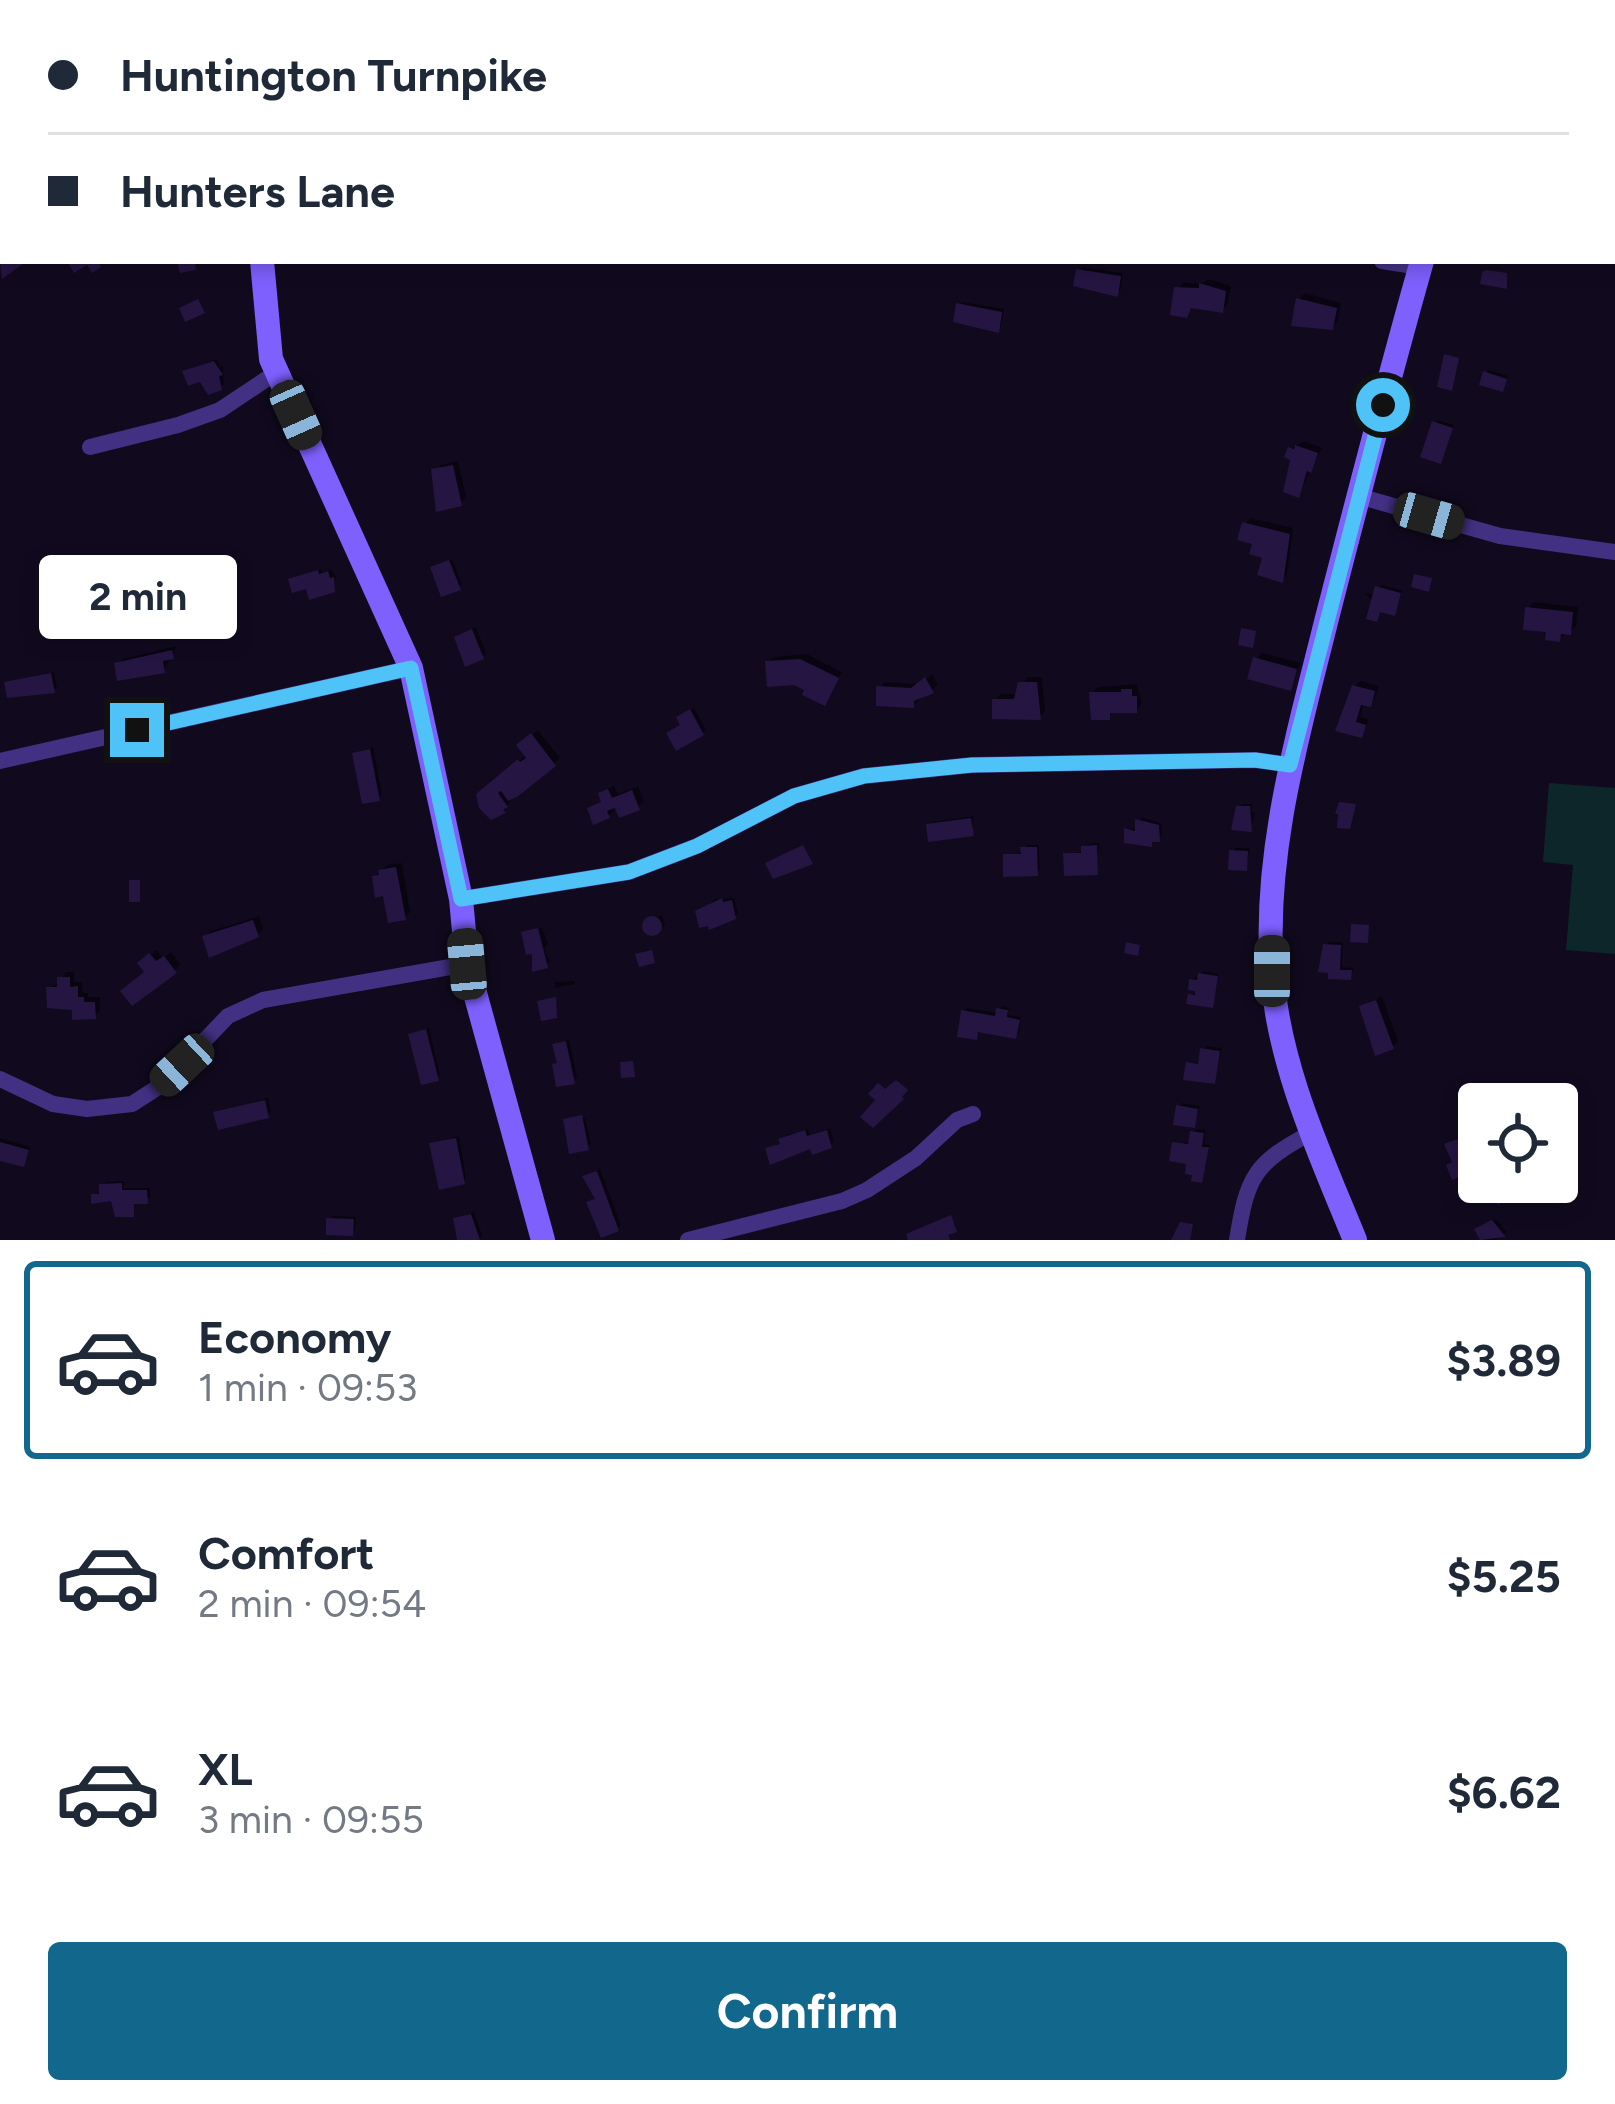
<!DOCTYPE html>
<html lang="en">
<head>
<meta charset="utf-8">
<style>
	:root { --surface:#fff; --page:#f6f6f7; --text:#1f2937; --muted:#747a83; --line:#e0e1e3; --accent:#11678c }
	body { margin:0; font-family:Figtree,sans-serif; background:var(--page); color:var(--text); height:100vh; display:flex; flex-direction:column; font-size:45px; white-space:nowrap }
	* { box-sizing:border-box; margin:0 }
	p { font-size:39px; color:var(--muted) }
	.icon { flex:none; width:66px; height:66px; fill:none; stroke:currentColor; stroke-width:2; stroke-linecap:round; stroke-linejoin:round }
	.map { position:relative; height:1240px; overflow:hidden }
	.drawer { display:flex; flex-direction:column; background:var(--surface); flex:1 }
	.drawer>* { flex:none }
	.banner { position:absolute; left:0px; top:0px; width:1617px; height:264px; box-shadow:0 6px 18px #0003; display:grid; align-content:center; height:264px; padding:0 48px; background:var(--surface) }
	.fabs { position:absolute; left:1458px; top:1083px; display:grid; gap:24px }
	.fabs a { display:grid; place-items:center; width:120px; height:120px; border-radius:12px; background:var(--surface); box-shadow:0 6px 18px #0003; font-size:60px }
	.end { position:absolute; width:54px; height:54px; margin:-27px; border:15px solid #4fc3f7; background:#111; box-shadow:0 0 0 6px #111 }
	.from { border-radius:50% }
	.bubble { position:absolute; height:84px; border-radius:12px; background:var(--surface); box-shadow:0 6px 18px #0003; font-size:39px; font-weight:700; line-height:84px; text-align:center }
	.car { position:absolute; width:36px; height:72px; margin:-36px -18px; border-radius:15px; box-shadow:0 0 9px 3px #0007; background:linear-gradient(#222 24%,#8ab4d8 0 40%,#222 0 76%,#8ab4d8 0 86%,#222 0) }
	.banner b { display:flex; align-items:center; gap:42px; height:114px; font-size:45px }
	.banner b+b { border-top:3px solid var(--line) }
	.banner i { width:30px; height:30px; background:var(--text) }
	ul { padding:21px 0 0; list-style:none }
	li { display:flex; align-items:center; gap:36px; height:198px; margin:0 24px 18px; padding:0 24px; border:6px solid transparent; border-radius:12px }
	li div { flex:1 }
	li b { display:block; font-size:45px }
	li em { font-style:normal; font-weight:700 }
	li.current { border-color:var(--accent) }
	li>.icon { width:108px; height:108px; stroke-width:1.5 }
	.cta { display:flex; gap:24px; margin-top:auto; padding:24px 48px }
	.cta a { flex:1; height:138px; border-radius:12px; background:var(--accent); color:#fff; font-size:48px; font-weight:700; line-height:138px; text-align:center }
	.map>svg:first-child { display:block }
</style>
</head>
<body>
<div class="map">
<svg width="1615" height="1240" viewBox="0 0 1615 1240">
	<rect width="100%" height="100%" fill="#110a1f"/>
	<path fill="#0d262a" d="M1549,783L1615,788V954L1566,950L1573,865L1543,862Z"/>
	<path fill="#0007" d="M1272,0H1312L1272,3Z
		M1395,0H1445L1442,3Z
		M1082,267L1123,273L1120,291L1117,294L1079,270Z
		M1208,279L1231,286L1228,304L1222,310L1193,306L1186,315L1177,289L1183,283H1204Z
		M1305,293L1341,303L1338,321L1332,327L1299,299Z
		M962,302L1004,309L1001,326L998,329L959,305Z
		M217,359L220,367L223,366L224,384L220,388L189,369Z
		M1489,370L1508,376L1502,389L1485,373Z
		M1438,420L1454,425L1441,461L1435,423Z
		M1304,441L1322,448L1298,495L1290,449Z
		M458,461L466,497L461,503L435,471L441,465Z
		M1251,518L1293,528L1287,574L1282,579L1245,524Z
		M452,559L462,584L459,588L433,568Z
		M321,569L322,572L331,569L336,576L333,589L291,580Z
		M1381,585L1402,590L1397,609L1394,613L1381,609L1376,618L1374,602L1365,593L1376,595Z
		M1534,602L1578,607L1576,626L1559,639L1528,608Z
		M476,627L486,653L483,656L456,637Z
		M177,646L164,670L117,664L123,659Z
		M1262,653L1301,663L1290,687L1256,659Z
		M807,654L842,672L825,703L768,662L774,657Z
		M54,672L57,687L54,690L7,683Z
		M932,674L938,685L913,705L879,688L885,682L920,684Z
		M1027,677H1042L1045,711L1040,717L995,700L1001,694H1018Z
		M1360,681L1379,686L1375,698L1370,704L1364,703L1360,717L1369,719L1361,735L1339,729L1355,686Z
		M1137,684L1142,704L1136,710L1114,711L1108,717L1092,693L1098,687Z
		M694,708L706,730L703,733L684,724L683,715Z
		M538,730L560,758L512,799L504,811L485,789L527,754L526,739Z
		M373,747L382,795L379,798L355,754Z
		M614,785L618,794L638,786L644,801L638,807L618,806L608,816L590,809L604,800L601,794Z
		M1242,804H1252L1251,812L1255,813L1251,829L1239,807Z
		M974,816L972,833L929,825L932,822Z
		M1142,817L1161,823L1162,835L1151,844L1127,829L1138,828Z
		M1099,843L1097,872L1066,855L1084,851L1088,844Z
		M1027,845H1039L1040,870L1037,873L1006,856L1024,852Z
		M1235,848H1250L1246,868L1232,851Z
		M402,863L410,912L404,918L375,877L387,865Z
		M734,898L738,913L735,916L707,907L715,899Z
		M662,915L665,926L654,934L648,933L645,921Z
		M259,916L263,929L257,935L206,937L211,931Z
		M542,927L548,944L544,948L550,962L546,965L524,933Z
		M1329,942H1343L1342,967L1354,968L1350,977L1331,976L1325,945Z
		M157,950L163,958L171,952L181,965L133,1002L148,971L141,963Z
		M1204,971L1219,974L1212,1005L1191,996L1198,989L1192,980Z
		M66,972H74V982H82L83,993H88V997H100V1011L94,1016L49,988L60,982Z
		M575,981V984L555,988V982Z
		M1382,996L1398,1041L1392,1047L1362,1007Z
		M1002,1006L1009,1008L1008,1015L1021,1017L1019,1033L1015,1036L980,1030L976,1037L964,1011L967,1008L998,1013Z
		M429,1028L440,1075L437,1078L411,1035Z
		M569,1039L577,1077L574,1081L555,1065L560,1060L555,1045Z
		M1206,1046L1222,1048L1214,1081L1189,1064L1201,1062Z
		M268,1098L271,1112L268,1115L217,1112Z
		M1182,1103L1200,1106L1194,1125L1178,1107Z
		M585,1118L591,1144L588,1147L567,1122Z
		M830,1128L834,1142L831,1146L768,1149L782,1142L785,1136L808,1129L810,1135Z
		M1196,1129L1206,1130L1204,1144L1210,1145L1201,1180L1175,1143L1191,1142Z
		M1466,1135L1478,1164L1474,1167L1454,1161L1451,1141Z
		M459,1136L466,1178L463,1181L432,1144Z
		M0,1138L30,1147L26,1161L23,1164L0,1158Z
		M600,1169L621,1225L618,1229L590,1202L598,1198L586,1177Z
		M124,1181V1188H150V1198L136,1201L133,1214L113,1198L94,1195L102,1192L105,1182Z
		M474,1212L482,1235L479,1240H456L472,1237L456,1219Z
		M333,1216L356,1217L355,1230L352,1233L329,1219Z
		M1496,1219L1507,1232L1495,1240H1480L1477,1230Z"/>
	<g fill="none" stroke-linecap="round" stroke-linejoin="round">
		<path stroke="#04103e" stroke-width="4.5" d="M555,3L556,0
			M0,228L3,226"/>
	</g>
	<path fill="#251542" d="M0,261H27L2,279Z
		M67,261H98L101,267L92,273L87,265L74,273Z
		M177,261H195L196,270L180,273Z
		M1076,269L1121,276L1118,297L1073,286Z
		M1487,270L1507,273V289L1480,284L1482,272Z
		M1199,283L1226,291L1223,313L1191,308L1187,318L1170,315L1174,287L1199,288Z
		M1296,298L1337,308L1333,330L1291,326Z
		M198,299L205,313L185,322L179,308Z
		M956,303L1002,312L999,333L953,322Z
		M1444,354L1459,358L1452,391L1437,387Z
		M214,361L223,375L219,376L222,390L208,395L200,382L188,386L182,371Z
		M1483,371L1507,379L1503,392L1479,385Z
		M1432,421L1453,428L1441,464L1420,457Z
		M1295,445L1318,453L1311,473L1307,471L1299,498L1283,492L1290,460L1284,457L1288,447L1294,449Z
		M453,465L462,506L436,512L431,469Z
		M1242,522L1290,534L1283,583L1257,575L1262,558L1249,554L1252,544L1237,540Z
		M449,560L461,590L441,597L430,567Z
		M318,570L319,574L328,571L330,578L334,577L335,592L309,600L306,589L292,593L288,579Z
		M1414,574L1432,578L1429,592L1411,587Z
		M1375,586L1401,593L1395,616L1380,612L1377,622L1366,619Z
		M1525,607L1573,612L1571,635L1561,634L1560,642L1545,640L1546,632L1523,630Z
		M1241,628L1256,631L1253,648L1238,645Z
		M472,629L484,659L465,667L454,637Z
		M172,650L174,659L163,661L165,673L117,681L114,663Z
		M1253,657L1297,669L1291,691L1247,679Z
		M800,659L839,678L825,706L802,695L804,690L794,685L767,687L765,661Z
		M51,673L55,693L7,698L4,682Z
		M925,677L934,693L914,701V708L876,706V686L911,688Z
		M1018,682H1037L1041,720L992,719V699H1014Z
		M1352,685L1375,691L1371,707L1361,705L1356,722L1366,725L1362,738L1335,731Z
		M1121,689H1132V696H1137V713H1110V720H1091L1089,692H1121Z
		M690,709L704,735L676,751L666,733L680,725L676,717Z
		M531,733L556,766L517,797L508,801L501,791L498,793L508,807L503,810L506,813L491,820L479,808L476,794L518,759L520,762L526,758L516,745Z
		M370,749L380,801L362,804L352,753Z
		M608,789L612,798L632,790L640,810L619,818L615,808L607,811L610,818L593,825L587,808L601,802L598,793Z
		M1339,802L1356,804L1350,829L1337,828L1338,814H1335Z
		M1236,806H1250L1252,832L1231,830Z
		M971,818L974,836L928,842L926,824Z
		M1135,819L1159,825L1160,842H1152V847L1124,843V828L1135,831Z
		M803,845L813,864L773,879L765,863Z
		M1097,845L1098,875L1064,876L1063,853H1081V846Z
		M1020,847H1037L1038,876L1003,877V854H1021Z
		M1229,850L1248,851L1247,871L1228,870Z
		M396,867L406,920L388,923L383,896L375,898L372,876L379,875L378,870Z
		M129,880H140V902H129Z
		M722,898L723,902L732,900L736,919L709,930L708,926L699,928L695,911Z
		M642 926a10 10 0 1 1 20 0a10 10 0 1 1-20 0Z
		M253,920L259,937L209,958L202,936Z
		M1351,924L1369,925L1368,943L1350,942Z
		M538,928L548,968L532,972V954L526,955L521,932Z
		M1126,942L1140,945L1138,956L1124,953Z
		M1323,944L1341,945L1340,970H1352L1351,980L1328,979V973L1318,972Z
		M652,950L655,963L639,967L635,954Z
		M149,953L156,961L164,956L177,973L132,1006L120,991L144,972L137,963Z
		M1198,973L1218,976L1213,1008L1186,1004L1188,994L1195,995V991L1188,990L1189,979L1197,980Z
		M57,977H70V987L78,986V997H84V1002H95L96,1019L72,1020V1010L47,1008L46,987H57Z
		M556,997L557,1018L541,1021L537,1001Z
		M1376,1000L1394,1049L1375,1056L1359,1006Z
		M996,1008L1008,1010L1007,1017L1020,1020L1016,1039L978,1032L977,1040L957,1037L961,1010L995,1016Z
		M426,1029L439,1081L421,1085L408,1034Z
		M566,1041L575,1084L556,1087L552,1064L557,1063L552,1044Z
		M1200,1048L1220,1051L1215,1084L1183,1080L1186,1062L1198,1064Z
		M633,1061L635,1077L621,1078L620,1062Z
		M896,1080L908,1090L902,1097L904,1099L873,1128L860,1117L875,1100L868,1094L878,1083L885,1089Z
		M265,1100L269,1118L218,1130L213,1112Z
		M1176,1105L1198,1109L1195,1128L1173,1125Z
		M582,1115L589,1150L569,1154L563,1119Z
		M805,1130L807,1136L827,1130L832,1148L812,1155L810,1149L770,1165L765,1148L780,1144L778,1139Z
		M1190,1131L1204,1133L1202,1147H1209L1202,1183L1191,1181L1192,1175L1185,1174L1186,1164L1169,1161L1172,1142L1188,1144Z
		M1463,1137L1476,1170L1452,1180L1446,1165L1452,1162L1444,1144Z
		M456,1138L465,1184L439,1190L429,1143Z
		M0,1142L29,1150L24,1167L0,1161Z
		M597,1171L619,1231L601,1238L586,1202L595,1199L582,1176Z
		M1505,1182L1524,1185L1498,1205L1488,1192Z
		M122,1183V1190H147L148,1204H134V1217H115L111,1201L91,1204V1194H99V1184Z
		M471,1214L480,1240H457L453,1218Z
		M951,1215L957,1232L948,1235L950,1240H908L906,1234Z
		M326,1218L354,1219L353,1236L326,1235Z
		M1492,1220L1506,1237L1480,1240L1474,1229Z
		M1180,1222L1193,1224L1190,1240H1171Z"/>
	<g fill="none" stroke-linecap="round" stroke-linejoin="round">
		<path stroke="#423183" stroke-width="16" d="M739,3L740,0
			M1382,261L1420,267
			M90,447L178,425L220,410L277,372
			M1358,496L1500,536L1615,552
			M0,761L411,668
			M461,899L629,872L697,846L794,796L864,776L972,765L1255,760L1290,765
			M0,1079L53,1104L87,1109L132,1104L163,1084L228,1016L263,1000L467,964
			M688,1240L842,1201L867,1190L916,1158L957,1120L973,1114
			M1237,1240C1247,1177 1254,1163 1311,1133"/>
		<path stroke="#7e60ff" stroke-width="24" d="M272,0V3
			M1498,3L1499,0
			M0,140L3,143
			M262,261L271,359L411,668L461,899L467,964L543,1240
			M1355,1240C1320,1154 1278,1065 1272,972C1263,853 1298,735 1326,622C1357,501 1388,381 1422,261"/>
	</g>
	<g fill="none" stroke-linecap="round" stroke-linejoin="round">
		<path stroke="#4fc3f7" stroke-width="15" d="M137,730L411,668L461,899L629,872L697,846L794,796L864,776L972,765L1255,760L1290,765L1383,405"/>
	</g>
</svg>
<div class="fabs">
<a><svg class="icon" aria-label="locate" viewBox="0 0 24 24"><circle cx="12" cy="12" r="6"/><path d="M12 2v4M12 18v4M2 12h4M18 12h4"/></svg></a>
</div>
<i class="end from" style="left:1383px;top:405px"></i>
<i class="end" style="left:137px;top:730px"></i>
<div class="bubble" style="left:39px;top:555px;width:198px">2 min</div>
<i class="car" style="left:296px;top:415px;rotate:156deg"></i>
<i class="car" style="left:1429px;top:516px;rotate:106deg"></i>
<i class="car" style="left:467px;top:964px;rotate:355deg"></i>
<i class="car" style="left:1272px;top:971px;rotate:0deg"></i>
<i class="car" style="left:182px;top:1065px;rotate:227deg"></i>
<div class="banner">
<b><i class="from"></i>Huntington Turnpike</b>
<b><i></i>Hunters Lane</b>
</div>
</div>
<section class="drawer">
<ul>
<li class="current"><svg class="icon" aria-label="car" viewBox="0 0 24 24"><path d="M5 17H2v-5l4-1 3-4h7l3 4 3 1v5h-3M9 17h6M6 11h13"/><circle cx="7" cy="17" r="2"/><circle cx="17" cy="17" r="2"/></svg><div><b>Economy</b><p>1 min · 09:53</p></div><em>$3.89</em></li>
<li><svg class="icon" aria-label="car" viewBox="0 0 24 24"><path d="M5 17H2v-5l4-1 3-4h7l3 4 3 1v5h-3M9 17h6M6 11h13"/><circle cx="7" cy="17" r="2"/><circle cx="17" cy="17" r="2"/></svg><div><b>Comfort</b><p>2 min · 09:54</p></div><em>$5.25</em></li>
<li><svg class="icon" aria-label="car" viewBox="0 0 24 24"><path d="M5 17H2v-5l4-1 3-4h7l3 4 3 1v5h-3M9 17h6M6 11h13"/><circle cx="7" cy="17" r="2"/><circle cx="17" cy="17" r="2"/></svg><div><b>XL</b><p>3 min · 09:55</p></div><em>$6.62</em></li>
</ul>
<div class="cta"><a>Confirm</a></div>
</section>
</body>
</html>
